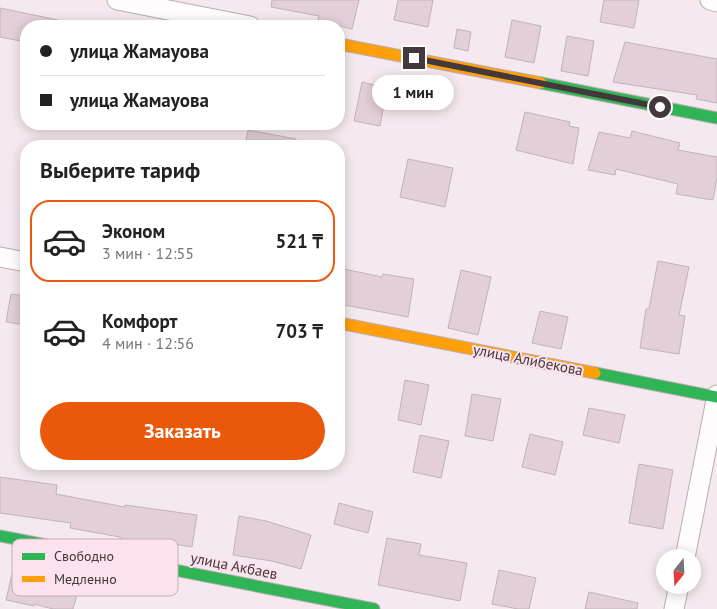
<!DOCTYPE html>
<html lang="ru">
<head>
<meta charset="utf-8">
<style>
	:root { --surface:#fff; --page:#f2f2f2; --text:#222; --muted:#767676; --line:#e0e0e0; --accent:#ea580c }
	body { margin:0; font-family:"PT Sans",sans-serif; background:var(--page); color:var(--text); height:100vh; display:flex; flex-direction:column; font-size:19px; white-space:nowrap }
	* { box-sizing:border-box; margin:0 }
	p { font-size:16px; color:var(--muted) }
	.icon { flex:none; width:28px; height:28px; fill:none; stroke:currentColor; stroke-width:2; stroke-linecap:round; stroke-linejoin:round }
	.map { position:relative; flex:1; overflow:hidden }
	.sheet { position:absolute; left:20px; top:140px; width:325px; height:330px; display:flex; flex-direction:column; background:var(--surface); border-radius:20px; box-shadow:0 2px 12px #0003 }
	.sheet>* { flex:none }
	.top-card { position:absolute; left:20px; top:20px; width:325px; height:110px; border-radius:20px; box-shadow:0 2px 12px #0003; display:grid; align-content:center; height:110px; padding:0 20px; background:var(--surface) }
	.needle { width:32px; rotate:198deg }
	.controls { position:absolute; left:656px; top:549px; display:grid; gap:10px }
	.controls a { display:grid; place-items:center; width:45px; height:45px; border-radius:50%; background:var(--surface); box-shadow:0 2px 12px #0003; font-size:25px }
	.end { position:absolute; width:22px; height:22px; margin:-11px; border:6px solid #43393d; background:#fff; box-shadow:0 0 0 2px #fff }
	.from { border-radius:50% }
	.bubble { position:absolute; height:35px; border-radius:18px; background:var(--surface); box-shadow:0 2px 12px #0003; font-size:16px; font-weight:600; line-height:35px; text-align:center }
	.top-card b { display:flex; align-items:center; gap:18px; height:48px; font-size:19px }
	.top-card b+b { border-top:1px solid var(--line) }
	.top-card i { width:12px; height:12px; background:var(--text) }
	ul { padding:0; list-style:none }
	li { display:flex; align-items:center; gap:15px; height:82px; margin:0 10px 8px; padding:0 10px; border:2px solid transparent; border-radius:20px }
	li div { flex:1 }
	li b { display:block; font-size:19px }
	li em { font-style:normal; font-weight:600 }
	li.selected { border-color:var(--accent) }
	li>.icon { width:45px; height:45px; stroke-width:1.5 }
	h2 { padding:0 20px; font-size:22px; line-height:60px }
	.action { display:flex; gap:10px; margin-top:auto; padding:10px 20px }
	.action a { flex:1; height:58px; border-radius:30px; background:var(--accent); color:#fff; font-size:20px; font-weight:600; line-height:58px; text-align:center }
	.map>svg:first-child { display:block }
</style>
</head>
<body>
<div class="map">
<svg width="717" height="609" viewBox="0 0 717 609">
	<rect width="100%" height="100%" fill="#f5e8ee"/>
	<path fill="#e2cfd8" stroke="#bfb4b9" d="M272,0H359L352,29L318,21L319,16L271,7Z
		M398,0H433L428,27L394,20Z
		M604,0H639L634,28L600,22Z
		M0,8L58,20L57,26H26V42L0,37Z
		M512,20L541,26L534,63L505,57Z
		M457,29L471,32L468,51L454,48Z
		M567,36L594,41L588,76L561,71Z
		M625,42L717,59V103L696,99L697,95L613,82Z
		M362,82L387,88L380,126L354,121Z
		M525,112L570,122L569,126L579,128L573,164L516,150Z
		M248,130L296,139V146H245Z
		M632,131L680,143L678,150L717,157V177L713,200L676,194L678,184L616,169L615,175L588,170L599,132L630,138Z
		M408,159L453,168L445,207L400,197Z
		M658,261L689,267L679,315L685,316L679,354L640,348L646,309H649Z
		M339,268L382,277L383,274L414,279L408,317L339,304Z
		M461,270L491,277L478,335L448,328Z
		M11,294L26,296V325L6,322Z
		M540,311L568,317L561,349L532,343Z
		M405,380L429,385L421,425L398,420Z
		M472,394L501,399L493,441L465,436Z
		M589,408L625,415L619,443L583,435Z
		M530,434L563,442L555,475L522,467Z
		M420,435L449,441L441,478L413,472Z
		M639,464L673,470L663,529L629,523Z
		M0,477L57,485L56,494L125,507V505L197,515L192,547L155,541V545L120,539V537L70,528L71,523L0,513Z
		M339,503L373,512L368,533L334,524Z
		M239,516L266,521L311,535L301,569L272,561L233,555Z
		M387,538L421,544L419,555L467,563L460,601L378,585Z
		M499,570L536,578L529,609H518L492,604Z
		M12,574L37,579L78,591L73,609H53L34,604V606L6,600Z
		M589,592L638,603L637,609H585Z"/>
	<g fill="none" stroke-linecap="round" stroke-linejoin="round">
		<defs>
			<path id="street" d="M117,0L250,26
				M710,0L717,2
				M0,257L26,262
				M685,558L717,395
				M674,609L679,585"/>
			<path id="fast" d="M541,83L717,118
				M595,373L717,397
				M0,536L374,609"/>
			<path id="slow" d="M339,44L541,83
				M339,323L595,373"/>
		</defs>
		<use href="#street" stroke="#b8aeb3" stroke-width="21"/>
		<use href="#fast" stroke="#b8aeb3" stroke-width="13"/>
		<use href="#slow" stroke="#b8aeb3" stroke-width="13"/>
		<use href="#street" stroke="#fefcfc" stroke-width="19"/>
		<use href="#fast" stroke="#30b455" stroke-width="11"/>
		<use href="#slow" stroke="#ff9f0a" stroke-width="11"/>
	</g>
	<g fill="none" stroke-linecap="round" stroke-linejoin="round">
		<path stroke="#43393d" stroke-width="6" d="M414,58L660,107"/>
	</g>
	<g text-anchor="middle" stroke-width="4" stroke-linejoin="round" paint-order="stroke">
		<g font-size="15" fill="#43393d" stroke="#fbe2ed">
			<text transform="translate(528 360) rotate(11)" y="5">улица Алибекова</text>
			<text transform="translate(234 566) rotate(11)" y="5">улица Акбаев</text>
		</g>
	</g>
	<rect x="12" y="539" width="166" height="57" rx="8" fill="#fbe2ed" stroke="#c4afb8" stroke-width="1"/>
	<rect x="22" y="553" width="23" height="7" fill="#30b455"/>
	<rect x="22" y="576" width="23" height="6" fill="#ff9f0a"/>
	<g font-size="14" fill="#43393d">
		<text x="54" y="561">Свободно</text>
		<text x="54" y="584">Медленно</text>
	</g>
</svg>
<div class="controls">
<a><svg class="needle" viewBox="-14 -14 28 28"><path d="M0-13l5 13h-10z" fill="#e53935"/><path d="M0 13l5-13h-10z" fill="#767676"/></svg></a>
</div>
<i class="end from" style="left:660px;top:107px"></i>
<i class="end" style="left:414px;top:58px"></i>
<div class="bubble" style="left:372px;top:75px;width:82px">1 мин</div>
<div class="top-card">
<b><i class="from"></i>улица Жамауова</b>
<b><i></i>улица Жамауова</b>
</div>
<section class="sheet">
<h2>Выберите тариф</h2>
<ul>
<li class="selected"><svg class="icon" aria-label="car" viewBox="0 0 24 24"><path d="M5 17H2v-5l4-1 3-4h7l3 4 3 1v5h-3M9 17h6M6 11h13"/><circle cx="7" cy="17" r="2"/><circle cx="17" cy="17" r="2"/></svg><div><b>Эконом</b><p>3 мин · 12:55</p></div><em>521 ₸</em></li>
<li><svg class="icon" aria-label="car" viewBox="0 0 24 24"><path d="M5 17H2v-5l4-1 3-4h7l3 4 3 1v5h-3M9 17h6M6 11h13"/><circle cx="7" cy="17" r="2"/><circle cx="17" cy="17" r="2"/></svg><div><b>Комфорт</b><p>4 мин · 12:56</p></div><em>703 ₸</em></li>
</ul>
<div class="action"><a>Заказать</a></div>
</section>
</div>
</body>
</html>
